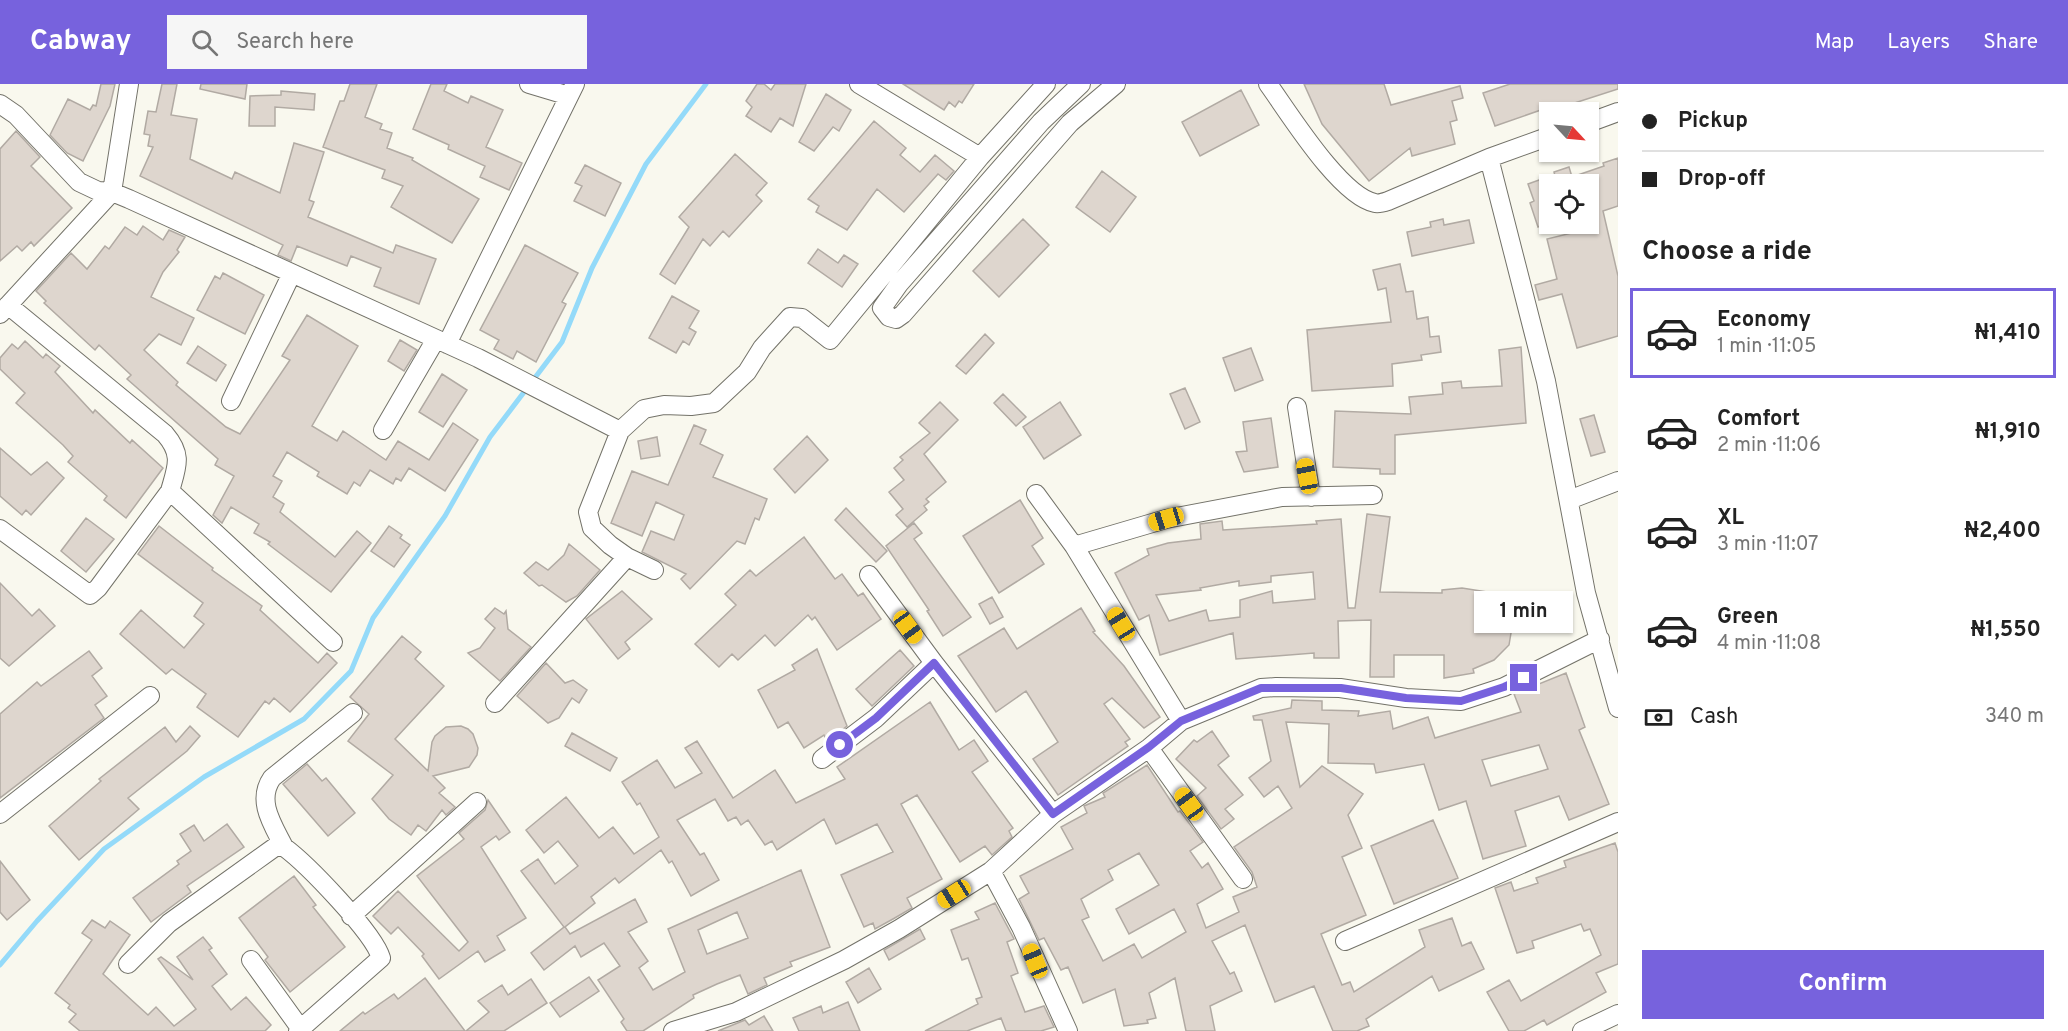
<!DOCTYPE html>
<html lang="en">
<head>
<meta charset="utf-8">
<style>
	:root { --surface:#fff; --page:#f6f6f6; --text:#222; --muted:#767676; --line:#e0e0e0; --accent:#7762dd }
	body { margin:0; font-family:Overpass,sans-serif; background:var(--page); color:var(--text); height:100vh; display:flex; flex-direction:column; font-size:22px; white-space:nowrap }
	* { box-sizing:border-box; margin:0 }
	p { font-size:20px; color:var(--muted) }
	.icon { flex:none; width:33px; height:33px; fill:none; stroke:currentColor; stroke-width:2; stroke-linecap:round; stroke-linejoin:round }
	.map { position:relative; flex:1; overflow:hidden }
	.sheet { display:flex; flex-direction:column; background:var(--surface); width:450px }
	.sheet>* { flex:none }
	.banner { display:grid; align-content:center; height:132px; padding:0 24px; background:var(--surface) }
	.needle { width:39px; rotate:116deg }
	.fabs { position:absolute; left:1539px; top:18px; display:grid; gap:12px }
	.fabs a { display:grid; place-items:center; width:60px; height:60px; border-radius:0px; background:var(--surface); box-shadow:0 2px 4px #0004; font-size:30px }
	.end { position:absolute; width:27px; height:27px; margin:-14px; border:8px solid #7762dd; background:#fff; box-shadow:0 0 0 3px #fff }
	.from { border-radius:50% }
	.bubble { position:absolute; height:42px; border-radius:0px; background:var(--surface); box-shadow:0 2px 4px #0004; font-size:20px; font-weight:700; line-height:42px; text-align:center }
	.car { position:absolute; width:18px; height:36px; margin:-18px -9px; border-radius:8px; box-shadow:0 0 4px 2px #0007; background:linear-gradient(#f5c518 24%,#345 0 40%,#f5c518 0 76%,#345 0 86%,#f5c518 0) }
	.banner b { display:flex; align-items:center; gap:21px; height:57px; font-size:22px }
	.banner b+b { border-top:2px solid var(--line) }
	.banner i { width:15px; height:15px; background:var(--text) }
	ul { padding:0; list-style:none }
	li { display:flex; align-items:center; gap:18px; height:90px; margin:0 12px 9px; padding:0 12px; border:3px solid transparent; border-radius:0px }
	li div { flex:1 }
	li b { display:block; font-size:22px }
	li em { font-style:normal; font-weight:700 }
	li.active { border-color:var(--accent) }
	li>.icon { width:54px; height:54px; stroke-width:1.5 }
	h2 { padding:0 24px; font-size:27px; line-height:72px }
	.pay { display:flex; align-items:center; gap:15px; height:66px; padding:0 24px; font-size:22px }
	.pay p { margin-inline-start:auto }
	.cta { display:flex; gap:12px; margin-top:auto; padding:12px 24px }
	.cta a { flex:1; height:69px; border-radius:0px; background:var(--accent); color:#fff; font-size:24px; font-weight:700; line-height:69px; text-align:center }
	header { display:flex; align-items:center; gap:36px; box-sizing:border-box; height:84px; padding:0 30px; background:var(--accent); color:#fff }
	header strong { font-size:28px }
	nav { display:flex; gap:33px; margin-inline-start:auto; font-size:21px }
	.search { width:420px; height:54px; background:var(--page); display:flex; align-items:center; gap:15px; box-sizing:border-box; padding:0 21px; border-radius:0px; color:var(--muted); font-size:22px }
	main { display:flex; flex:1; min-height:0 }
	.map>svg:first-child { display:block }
</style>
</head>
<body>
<header>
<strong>Cabway</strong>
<div class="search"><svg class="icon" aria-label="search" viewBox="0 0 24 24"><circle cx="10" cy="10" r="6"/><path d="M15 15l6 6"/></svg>Search here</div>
<nav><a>Map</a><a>Layers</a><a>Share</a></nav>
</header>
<main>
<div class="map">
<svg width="1618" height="947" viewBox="0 0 1618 947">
	<rect width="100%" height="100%" fill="#f9f8ee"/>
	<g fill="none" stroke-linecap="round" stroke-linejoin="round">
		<path stroke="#94daf9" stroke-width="5" d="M0,881L37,837L104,765L204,693L304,635L351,587L373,534L445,432L490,353L562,258L592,184L646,80L706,0"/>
	</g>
	<path fill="#ded6ce" stroke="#b1aaa3" stroke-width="1.5" fill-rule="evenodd" d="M101,0H115L110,22L83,77L67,69L50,51L68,15L90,26L93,21L96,22Z
		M162,0H177L171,31L197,35L190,75L232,95L235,88L280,109L294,59L324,68L309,116L314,118L308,133L393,169L396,161L436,175L419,220L374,202L381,184L351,172L347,182L297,162L291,177L278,171L283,161L140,92L153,63L148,62L150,51L144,50L148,27L156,28Z
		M201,0H247L245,15L200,5Z
		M350,0H377L365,33L382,40L380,45L392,49L387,64L413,74L412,76L479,115L452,159L391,123L403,102L382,94L385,86L323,63L340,17H344Z
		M431,0H447L444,7L468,19L471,12L503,26L486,63L522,79L509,106L480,93L485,82L448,65L449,61L413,45Z
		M757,0H764L771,6L775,0H806L793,42L780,34L771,48L746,32L752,23L746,17Z
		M903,0H974L962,19L959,17L955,23L949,18L944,26Z
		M1304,0H1384L1391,21L1460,2L1463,14L1452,17L1457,36L1450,38L1455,60L1412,72L1410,64L1369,97L1322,40Z
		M1510,0H1618V5L1559,24L1558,20L1495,42L1483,9Z
		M1241,6L1259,41L1200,72L1182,38Z
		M281,7L315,10L314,26L275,23V42H249L250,12L281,11Z
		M826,10L851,26L839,47L833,43L814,67L799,58Z
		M874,37L906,64L900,71L920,88L935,71L954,87L946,96L938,90L904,128L877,105L847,146L816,128L819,122L808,115Z
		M16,47L40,73L31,82L72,124L34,162L31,158L22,167L17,162L0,177V65Z
		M735,70L767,99L756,111L762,117L729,153L723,147L710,162L703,155L675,200L660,190L689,143L679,133Z
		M1618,74V122L1603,127L1618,192V252L1577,264L1562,210L1539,216L1535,201L1557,195L1547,155L1588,145V100H1557L1554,88L1569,83L1572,93L1604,82L1603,79Z
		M585,81L621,99L605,132L574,117L582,102L575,99Z
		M1102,87L1136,113L1110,148L1076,123Z
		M1550,92V138L1538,143L1530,119L1534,117L1528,100Z
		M1023,135L1049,161L999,213L973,187Z
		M1443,135L1444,141L1469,136L1474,159L1412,172L1407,148L1431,143L1430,138Z
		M143,142L163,156L169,146L185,153L177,166L179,168L163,188L151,213L194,234L181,261L159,250L144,266L178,298L176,301L226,343L240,350L290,276L282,272L307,231L358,262L312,342L337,357L343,347L386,376L398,357L429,376L453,339L478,356L445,407L409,384L401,397L396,394L393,400L370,386L360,402L354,398L347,410L317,392L319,388L287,368L273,392L282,397L273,413L284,420L280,428L335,473L357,447L371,459L331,508L268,460L270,458L254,449L259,440L231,423L222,439L213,431L234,392L215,381L218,375L127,295L131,291L99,261L95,266L44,219L46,217L36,207L71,169L87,185L105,162L109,165L125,143L137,151Z
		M525,161L578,189L562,218L566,220L536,278L517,267L513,275L494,265L499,256L480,246Z
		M818,165L838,179L844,171L858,180L842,203L808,179Z
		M1400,180L1406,208L1413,207L1417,235L1428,233L1430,253L1439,252L1441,268L1421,271L1422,276L1392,280L1393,302L1312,307L1307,246L1391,238L1386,204L1378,206L1373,186Z
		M223,189L264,211L245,250L197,226L215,192L220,195Z
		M672,212L699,227L689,244L696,248L689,261L683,257L676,269L649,254Z
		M985,250L994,259L966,290L956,282Z
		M400,256L417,266L404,287L388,277Z
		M25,257L43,274L46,270L60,282L55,288L93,329L95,326L130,359L132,356L163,384L126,434L104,416L107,412L68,378L73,372L63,361L16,319L25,309L0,285V274L12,260L18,265Z
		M198,262L226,281L216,297L187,279Z
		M1521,263L1526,339L1395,351V390H1380V385L1333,383L1335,327L1411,330L1409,313L1443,310L1442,299L1461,297L1462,304L1502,302L1499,266Z
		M1251,264L1263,296L1235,307L1223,274Z
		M442,290L467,306L443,343L419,328Z
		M1185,304L1200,338L1185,345L1170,310Z
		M1003,310L1026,333L1016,342L994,319Z
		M940,318L958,336L924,370L946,398L926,415L929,418L924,422L927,426L907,443L896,431L903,425L889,408L904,396L894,384L903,376L900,373L930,349L919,339Z
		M1060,318L1081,351L1044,375L1023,343Z
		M1594,331L1605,368L1591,372L1580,335Z
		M1271,334L1278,383L1244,388L1236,368L1247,367L1243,338Z
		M694,341L706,346L700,360L723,371L713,393L767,415L759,436L755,434L745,460L737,457L690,505L681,495L686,490L642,468L651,447L674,456L684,431L656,418L642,452L611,439L632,387L668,401Z
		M807,352L828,376L795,409L774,385Z
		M657,353L660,372L641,375L638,357Z
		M0,364L31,391L47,378L64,394L31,431L26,426L22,431L0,412Z
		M1020,416L1043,454L1032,462L1044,480L999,509L963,452Z
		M846,424L887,467L876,478L835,436Z
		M1367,430L1390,433L1380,508L1442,509V506L1462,504L1487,508L1500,516L1513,537L1509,561L1494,576L1473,585L1474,589L1444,594V571H1394V593H1370L1371,536L1338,537L1339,574H1314V569L1236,575L1233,549L1160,571L1149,531L1139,536L1115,489L1149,471L1147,465L1168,459L1201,455L1200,440L1222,437L1223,446L1317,440L1316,437L1341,435L1348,524H1355ZM1313,488L1315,515L1273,519L1272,507L1240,516V533L1209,537L1206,526L1169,537L1156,511L1201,506L1200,504L1239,497V502L1271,498V492Z
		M86,434L114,455L86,488L61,467Z
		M914,439L922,449L914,455L971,533L943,552L927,527L929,526L886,462Z
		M159,442L213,484L212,486L262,522L260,526L318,579L327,569L337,579L290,628L274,614L269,620L265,617L238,653L197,623L206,610L172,585L166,590L120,550L141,526L184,564L204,540L194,532L203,519L138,470Z
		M389,442L402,451L400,454L410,461L394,483L371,467Z
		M804,453L835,495L842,490L858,512L863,509L881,535L837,566L815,533L812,536L808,531L775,562L765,551L738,576L732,570L719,583L695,560L736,521L725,510L750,486L756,492Z
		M569,460L600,486L577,512L566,518L542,501L539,502L524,489L536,478L548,486L564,471Z
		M0,499L32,532L39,525L55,542L9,582L0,574Z
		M622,507L652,535L625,558L630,565L618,575L586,535Z
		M992,513L1003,533L990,540L979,520Z
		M495,524L504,530L506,527L508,545L531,563L500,597L468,569L480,564L495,544L485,535Z
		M1081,524L1095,547L1093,548L1124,582L1160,633L1144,644L1112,614L1104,620L1130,655L1125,658L1128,662L1058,711L1033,675L1058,658L1026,607L996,628L958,572L1004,544L1017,565Z
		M402,552L421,568L415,575L444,602L395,655L428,687L432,658L435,652L446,643L461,642L468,645L473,650L478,664L477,671L469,683L433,692L445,704L439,709L455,723L446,731L442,726L426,747L418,741L411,751L389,735L372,715L393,691L348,657L369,630L350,613Z
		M817,565L847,642L833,653L826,655L824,651L804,664L788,638L778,644L758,606L795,586L792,581Z
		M900,566L914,582L872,622L856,605Z
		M89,567L102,584L92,592L107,612L95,621L104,634L0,714V630L37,598L41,602Z
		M546,579L565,599L573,596L587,606L579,619L572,614L559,634L548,639L517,612Z
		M1566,589L1585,643L1579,646L1609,720L1569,736L1559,712L1515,727L1526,762L1483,775L1466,717L1439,726L1424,680L1376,689L1374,680L1328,679L1329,640L1286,638L1300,703L1322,682L1363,710L1348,731L1362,764L1342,773L1366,831L1321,850L1342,901L1350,898L1354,908L1425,863L1419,846L1452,834L1462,862L1471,858L1484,885L1439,907L1432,892L1366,935L1369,942L1357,947H1333L1314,902L1275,918L1245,841L1212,857L1230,890L1234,888L1242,907L1210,922L1215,947H1186L1175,894L1149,909L1156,934L1147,936L1148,939L1124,942L1115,905L1083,919L1068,883L1061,886L1044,854L1039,856L1019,815L1029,809L1020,792L1073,765L1061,743L1087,729L1084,722L1105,713L1103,709L1147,681L1178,728L1180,727L1203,758L1190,767L1202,784L1208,779L1223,805L1197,820L1206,844L1239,828L1233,813L1257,803L1252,788L1234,763L1292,724L1278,702L1264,713L1249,694L1271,677L1262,636H1254L1253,632L1291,624L1292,616L1322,617V626L1359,627L1358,632L1390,627L1393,645L1428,633L1435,654L1521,628L1514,610ZM1539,661L1548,685L1491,702L1482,676ZM1139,769L1159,801L1116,825L1129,850L1174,825L1186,848L1142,874L1134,860L1103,877L1082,836L1089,833L1081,815L1113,796L1108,786Z
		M930,618L959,666L974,656L988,677L972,688L1013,744L1009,747L1012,753L992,771L985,762L960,778L917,711L901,720L942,795L907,814L912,824L893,835L875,845L873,839L864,843L841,791L893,768L877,740L836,760L824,735L777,766L772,757L765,761L748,736L741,741L736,733L728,737L715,715L677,736L700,771L704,769L719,796L691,812L672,777L669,779L661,766L619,799L615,794L591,813L595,819L565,843L570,850L635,815L647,838L628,848L648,877L639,884L653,906L685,888L668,845L801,786L830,863L790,878L792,882L764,894L767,901L748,910L740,891L717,900L693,911L694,914L643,947H627L621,938L624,935L598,896L620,882L604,859L581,873L575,862L544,886L531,869L564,843L521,787L538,775L555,800L578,782L558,757L544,769L526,746L566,713L599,754L613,743L634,770L659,753L640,719L637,721L622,698L657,676L675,704L702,689L685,664L697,657L733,714L775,686L796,719L845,695L837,683ZM737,828L748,854L707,870L698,846Z
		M190,642L200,652L187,667L128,714L139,725L79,776L49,742L101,697L99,695L165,643L176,658Z
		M1212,647L1229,672L1218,681L1243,711L1225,725L1234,735L1221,745L1197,712L1206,704L1176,675L1194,656L1197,658Z
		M572,649L617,674L610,687L565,662Z
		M307,680L322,697L326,694L355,729L328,752L283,700Z
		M488,716L510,748L499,756L496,752L481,763L526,834L497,852L505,866L485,878L478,867L439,895L422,872L424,870L398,843L391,850L373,832L398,807L459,867L468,858L417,792L464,755L459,749L485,726Z
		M1433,736L1458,794L1394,820L1371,762Z
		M227,740L244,763L187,802L191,808L151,838L133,814L179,780L177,777L191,767L180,750L194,741L204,757Z
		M1615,759L1618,768V880L1596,889L1606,908L1547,941L1544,936L1524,947H1509L1487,908L1509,896L1521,917L1601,871L1590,845L1584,847L1581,840L1532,857L1534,864L1517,869L1495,804L1511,798L1514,807L1538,799L1536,794L1566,783L1564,777Z
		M0,777L30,816L7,836L0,828Z
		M294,792L316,821L313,823L345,863L290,908L265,876L268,873L239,834Z
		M995,819L1014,855L1007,858L1018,889L1011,892L1025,928L1044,922L1054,943L1041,947H1006L1001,934L967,947H925L978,920L976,915L982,913L968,874L962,876L951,846L979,835L975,828Z
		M92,836L105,844L110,837L130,851L103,890L148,931L156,923L174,942L196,925L158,875L161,873L193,896L177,873L203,853L212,864L209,866L227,890L212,902L231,926L246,913L271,941L265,947H80L69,938L76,930L68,924L70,921L55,909L92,856L82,849Z
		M920,845L925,855L889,876L884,866Z
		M869,884L881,905L858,919L846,898Z
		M589,893L599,907L560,933L550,919Z
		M425,894L465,947H340L363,928L365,930L394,910L398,915Z
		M531,895L547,919L504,947H466L489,928L478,917L502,901L508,911Z
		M848,918L860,947H799L793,934L821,922L823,929Z
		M764,932L773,947H718L745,936L749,941Z"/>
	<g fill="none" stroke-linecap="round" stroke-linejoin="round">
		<defs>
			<path id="minor" d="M529,0L569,12
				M859,0L980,73
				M1081,0L1041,38L899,200L882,224L889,233L896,235L903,230L1070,39L1116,0
				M1268,0C1289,29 1340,112 1375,119C1378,120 1385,118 1388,117L1489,74L1550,52
				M0,20L16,31L79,98L98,107L112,108L129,115L478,274L620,347
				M1588,39L1618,28
				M1489,74L1546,297L1586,509L1618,624
				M8,221L165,350C183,371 177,382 170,407L333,558
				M0,230L112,108L129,0
				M447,260L575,0
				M231,317L291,191
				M1297,323L1311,413
				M383,346L436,255
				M1036,410L1074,462L1181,637
				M1569,416L1618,397
				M0,445L90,511L98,504L170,407
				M1074,462L1166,435L1282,413L1373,411
				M654,486L627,473L610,461L592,444L588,428L620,347L644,325L664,321L691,322L714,319L747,288L762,264L790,233L802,234L830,256L980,73L1046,0
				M869,491L934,579L1053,730
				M495,619L627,473
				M1149,664L1243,795
				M822,675L876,634L934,579
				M0,730L150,612
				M284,763C273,741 256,717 272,694L353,629
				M991,787L1021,843L1068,947
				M351,832L477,718
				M1345,857L1618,738
				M251,876L300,944
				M128,880L169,839L275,763H284C307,780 374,849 381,874L298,947
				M673,947L736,928L844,876L899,845L991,787L1053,730L1149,664L1181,637L1261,604L1276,603L1340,604L1406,614L1461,617L1504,603L1600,555
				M1582,947L1618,930"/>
		</defs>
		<use href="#minor" stroke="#737269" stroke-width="20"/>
		<use href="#minor" stroke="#fff" stroke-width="18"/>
	</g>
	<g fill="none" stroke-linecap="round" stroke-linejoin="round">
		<path stroke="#7762dd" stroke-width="8" d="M840,661L876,634L934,579L1053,730L1149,663L1181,637L1261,604H1341L1406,614L1461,617L1504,603L1524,594"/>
	</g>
</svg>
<div class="fabs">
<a><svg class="needle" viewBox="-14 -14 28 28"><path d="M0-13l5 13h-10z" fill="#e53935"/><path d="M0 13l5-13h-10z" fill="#767676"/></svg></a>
<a><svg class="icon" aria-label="locate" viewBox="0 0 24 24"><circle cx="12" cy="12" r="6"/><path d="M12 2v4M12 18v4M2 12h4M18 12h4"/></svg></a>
</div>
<i class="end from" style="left:840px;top:661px"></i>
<i class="end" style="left:1524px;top:594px"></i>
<div class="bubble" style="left:1474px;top:507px;width:99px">1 min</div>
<i class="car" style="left:1307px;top:392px;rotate:349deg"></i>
<i class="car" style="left:1166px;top:435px;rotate:253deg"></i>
<i class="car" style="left:1121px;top:540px;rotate:328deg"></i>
<i class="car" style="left:908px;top:543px;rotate:144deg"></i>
<i class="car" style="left:1189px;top:720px;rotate:324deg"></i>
<i class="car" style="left:954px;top:810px;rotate:238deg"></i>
<i class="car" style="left:1035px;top:877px;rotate:338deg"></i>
</div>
<section class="sheet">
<div class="banner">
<b><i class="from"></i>Pickup</b>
<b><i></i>Drop-off</b>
</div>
<h2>Choose a ride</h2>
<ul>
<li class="active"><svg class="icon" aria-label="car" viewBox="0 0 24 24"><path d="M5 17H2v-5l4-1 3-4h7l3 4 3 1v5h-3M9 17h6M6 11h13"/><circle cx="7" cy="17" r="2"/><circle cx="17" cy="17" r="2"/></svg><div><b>Economy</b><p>1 min · 11:05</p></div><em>₦1,410</em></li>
<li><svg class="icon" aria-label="car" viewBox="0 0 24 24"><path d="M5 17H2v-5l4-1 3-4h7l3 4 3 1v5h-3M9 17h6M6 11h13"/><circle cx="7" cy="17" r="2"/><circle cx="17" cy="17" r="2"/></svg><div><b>Comfort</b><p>2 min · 11:06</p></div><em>₦1,910</em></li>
<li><svg class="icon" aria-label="car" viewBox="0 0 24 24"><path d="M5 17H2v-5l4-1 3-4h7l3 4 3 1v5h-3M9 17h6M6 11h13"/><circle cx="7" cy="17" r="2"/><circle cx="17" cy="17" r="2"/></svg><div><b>XL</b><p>3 min · 11:07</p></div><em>₦2,400</em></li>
<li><svg class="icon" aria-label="car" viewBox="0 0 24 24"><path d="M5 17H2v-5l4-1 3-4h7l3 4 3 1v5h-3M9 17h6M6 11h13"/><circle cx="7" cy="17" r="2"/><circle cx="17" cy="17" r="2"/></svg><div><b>Green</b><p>4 min · 11:08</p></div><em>₦1,550</em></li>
</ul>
<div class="pay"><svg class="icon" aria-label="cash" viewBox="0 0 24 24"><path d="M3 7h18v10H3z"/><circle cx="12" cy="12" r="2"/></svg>Cash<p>340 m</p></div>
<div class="cta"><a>Confirm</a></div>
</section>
</main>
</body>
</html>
